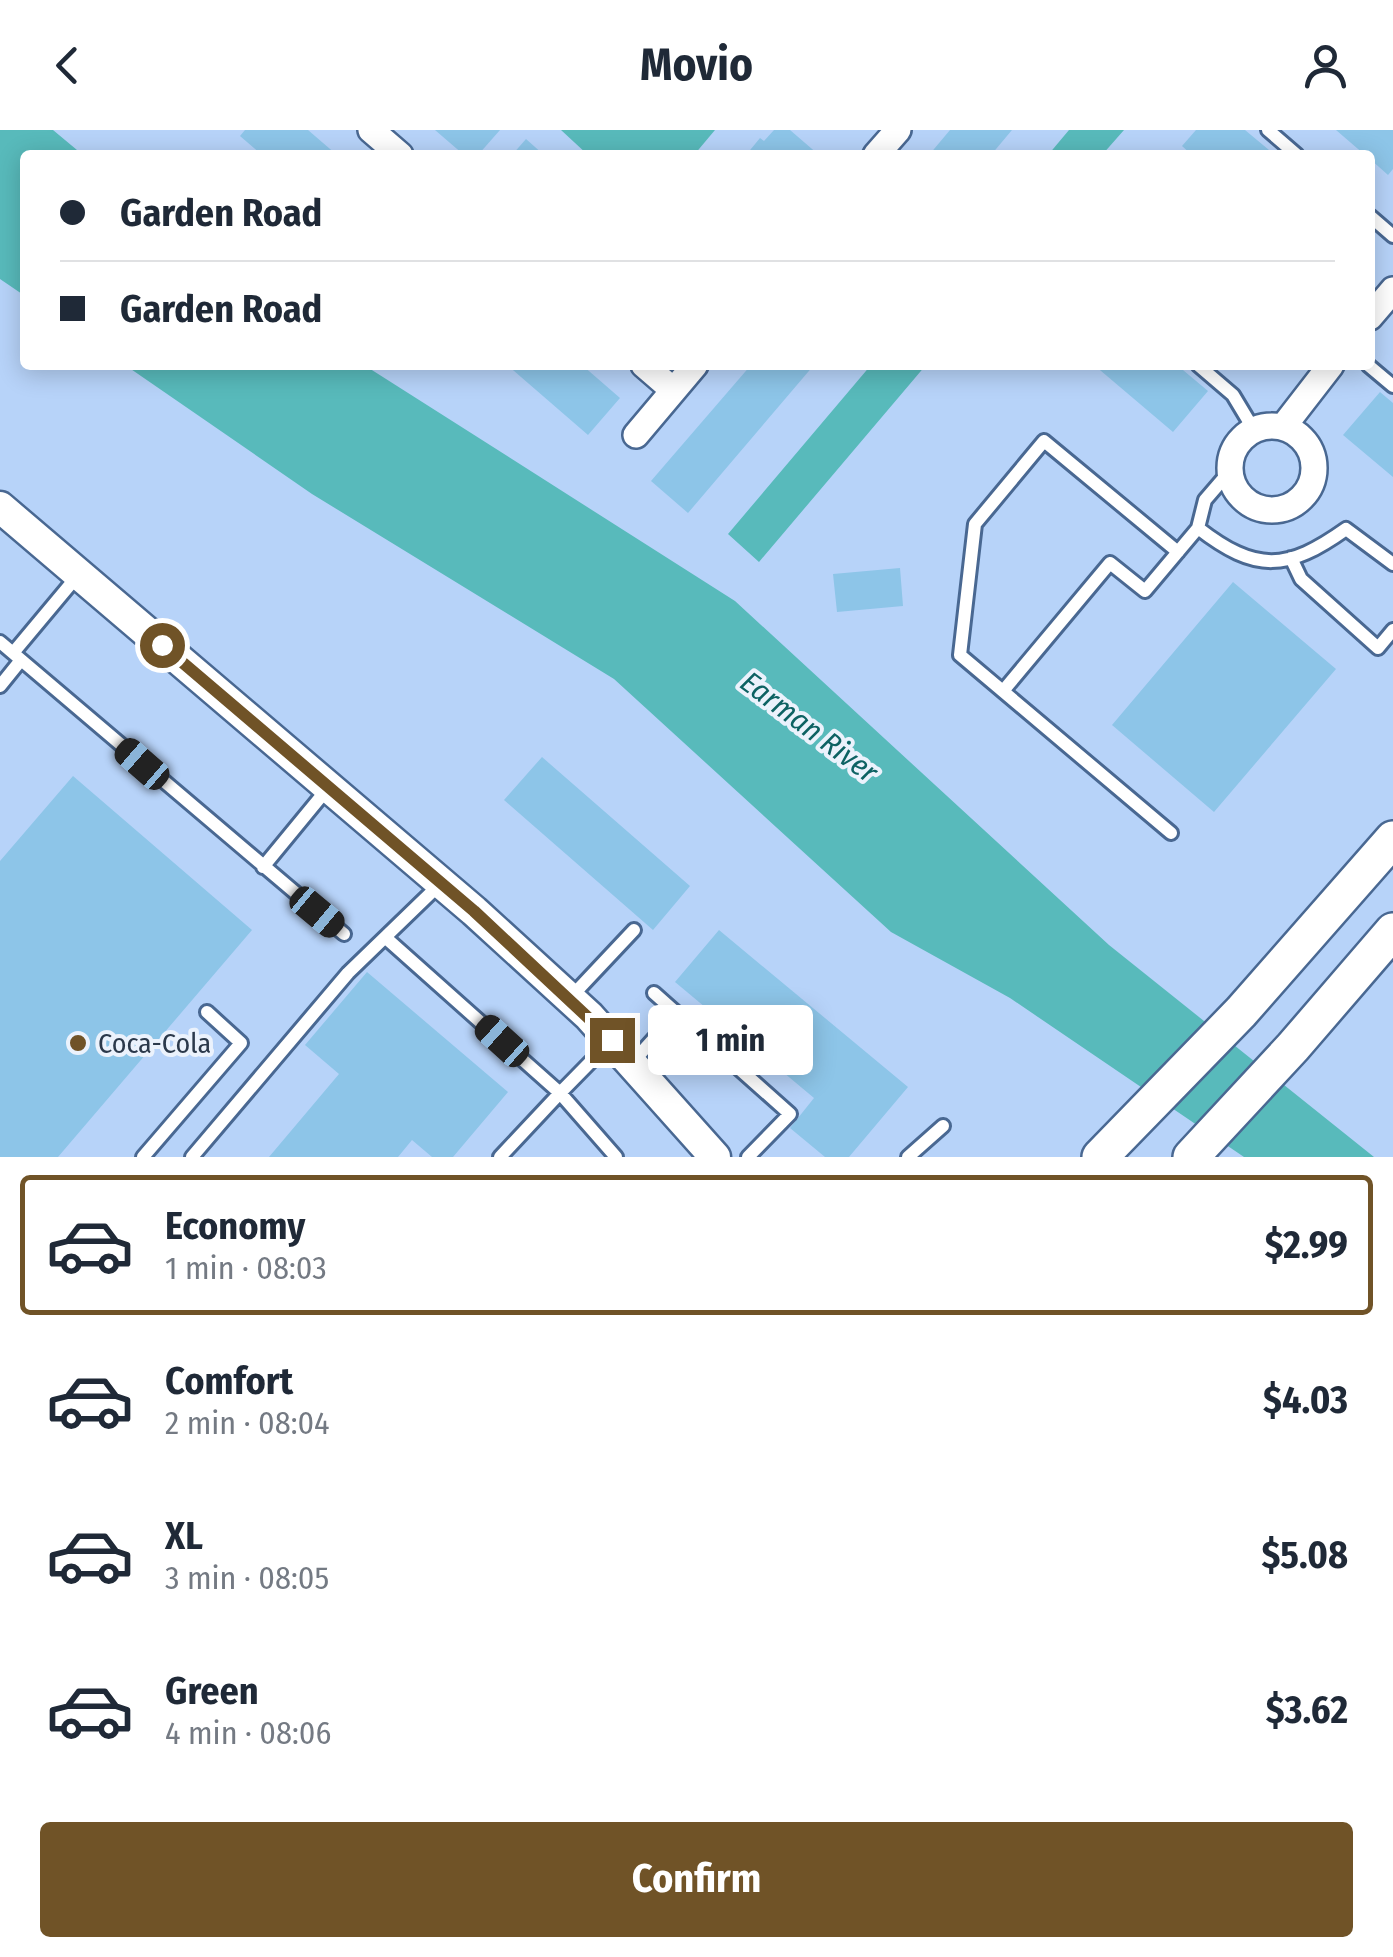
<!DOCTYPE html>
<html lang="en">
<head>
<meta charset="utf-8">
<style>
	:root { --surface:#fff; --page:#f6f6f7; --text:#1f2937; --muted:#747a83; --line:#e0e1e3; --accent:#705327 }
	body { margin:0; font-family:"Fira Sans Condensed",sans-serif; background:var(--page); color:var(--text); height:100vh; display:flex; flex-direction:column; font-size:38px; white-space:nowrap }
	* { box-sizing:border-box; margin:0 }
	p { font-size:32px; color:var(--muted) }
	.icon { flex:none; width:55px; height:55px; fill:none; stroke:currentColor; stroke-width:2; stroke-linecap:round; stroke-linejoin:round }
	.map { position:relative; height:1027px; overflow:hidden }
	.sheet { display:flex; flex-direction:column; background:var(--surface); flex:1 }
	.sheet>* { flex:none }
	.banner { position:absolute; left:20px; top:20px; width:1355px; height:220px; border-radius:10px; box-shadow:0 5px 25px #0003; display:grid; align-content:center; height:220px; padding:0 40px; background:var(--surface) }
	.end { position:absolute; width:45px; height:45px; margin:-22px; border:12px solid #705327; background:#fff; box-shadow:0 0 0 5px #fff }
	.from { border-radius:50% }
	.bubble { position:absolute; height:70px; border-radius:10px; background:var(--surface); box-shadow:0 5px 25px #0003; font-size:32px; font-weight:700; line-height:70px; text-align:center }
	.car { position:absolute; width:30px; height:60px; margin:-30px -15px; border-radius:12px; box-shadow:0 0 8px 2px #0007; background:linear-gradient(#222 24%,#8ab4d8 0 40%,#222 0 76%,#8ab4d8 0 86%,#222 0) }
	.banner b { display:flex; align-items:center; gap:35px; height:95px; font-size:38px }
	.banner b+b { border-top:2px solid var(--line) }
	.banner i { width:25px; height:25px; background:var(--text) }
	ul { padding:18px 0 0; list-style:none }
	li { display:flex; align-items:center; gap:30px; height:140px; margin:0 20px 15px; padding:0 20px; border:5px solid transparent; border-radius:10px }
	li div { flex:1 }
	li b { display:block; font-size:38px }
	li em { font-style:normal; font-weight:700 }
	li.current { border-color:var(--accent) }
	li>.icon { width:90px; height:90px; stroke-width:1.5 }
	.button { display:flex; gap:20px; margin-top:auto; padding:20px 40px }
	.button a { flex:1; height:115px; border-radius:10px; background:var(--accent); color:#fff; font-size:40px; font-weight:700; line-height:115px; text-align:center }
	header { display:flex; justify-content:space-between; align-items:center; height:130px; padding:0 40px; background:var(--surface); font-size:45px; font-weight:700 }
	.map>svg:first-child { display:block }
</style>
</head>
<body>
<header><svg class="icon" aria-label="back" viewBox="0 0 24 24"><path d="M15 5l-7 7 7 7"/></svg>Movio<svg class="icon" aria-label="person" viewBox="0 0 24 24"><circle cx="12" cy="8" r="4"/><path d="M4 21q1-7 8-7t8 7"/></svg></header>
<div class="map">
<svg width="1393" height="1027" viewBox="0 0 1393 1027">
	<rect width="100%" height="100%" fill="#b7d3f9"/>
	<path fill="#58babb" d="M0,0H53L83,25H25V166L0,149Z
		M561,0H715L694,25H588Z
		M1069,0H1124L1102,25H1048Z
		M125,235H364L735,471L1109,815L1374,1027H1244L1010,868L891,802L614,549L312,364Z
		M871,235H926L759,432L728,404Z"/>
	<path fill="#8dc5e8" d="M245,0H308L337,25H262L240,6Z
		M435,0H500L478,25H464Z
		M774,0H790L819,25H746L760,8L764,11Z
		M950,0H1012L991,25H929Z
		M1196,0H1245L1275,25H1192L1182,16Z
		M1336,0H1393V39L1388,45L1370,29V25H1365Z
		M526,9L544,25H512Z
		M507,235H582L620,268L588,305Z
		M751,235H814L688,383L651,351Z
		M1094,235H1177L1208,261L1173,302Z
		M1380,262L1393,273V347L1343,305Z
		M900,438L903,476L837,482L833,444Z
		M1233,452L1336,539L1214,682L1112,595Z
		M542,627L690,756L653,800L504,670Z
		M73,646L252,800L58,1027H0V731Z
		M719,800L908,957L849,1027H825L790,998L814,968L675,852Z
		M367,842L508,962L453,1027H432L412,1010L398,1027H269L339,944L305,915Z"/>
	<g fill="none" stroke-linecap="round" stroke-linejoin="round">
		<defs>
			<path id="service" d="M1268,0L1297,25
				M1370,86L1393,106
				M1198,235L1233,265L1254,300
				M1368,235L1393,256
				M1198,398C1256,443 1287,441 1346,399L1393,434
				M1291,428L1301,449L1378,518L1393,500
				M0,512L13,523L79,444
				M13,523L344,804
				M0,556L21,530
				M1003,561L1110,433L1145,461L1198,398L1205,370L1230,341
				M1171,703L960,525L975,394L1044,311L1178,422
				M263,737L328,658
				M386,808L560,963L500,1027
				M654,863L790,984L748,1027
				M571,867L634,800
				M611,911L560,963L616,1027
				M632,933L677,883
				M143,1027L241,913L207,882
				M192,1027L348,843L439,755
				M908,1027L943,996"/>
			<path id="minor" d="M371,0L400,25
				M876,25L898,0
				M1370,187L1393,160
				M644,235L673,260
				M1230 338a42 42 0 1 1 84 0a42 42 0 1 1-84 0Z
				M1283,297L1331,235
				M636,305L695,235"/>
			<path id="tertiary" d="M0,377L474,781L589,886L715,1027"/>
			<path id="secondary" d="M1100,1027L1241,882L1393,709
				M1191,1027L1293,917L1393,801"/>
		</defs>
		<use href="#service" stroke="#496892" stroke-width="18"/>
		<use href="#minor" stroke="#496892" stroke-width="30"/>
		<use href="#tertiary" stroke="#496892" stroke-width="35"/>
		<use href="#secondary" stroke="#496892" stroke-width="40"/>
		<use href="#service" stroke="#fff" stroke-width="12"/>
		<use href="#minor" stroke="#fff" stroke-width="25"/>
		<use href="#tertiary" stroke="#fff" stroke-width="30"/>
		<use href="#secondary" stroke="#fff" stroke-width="35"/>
	</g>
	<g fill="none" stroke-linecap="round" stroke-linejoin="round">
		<path stroke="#705327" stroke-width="12" d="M162,515L474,781L612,910"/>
	</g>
	<circle fill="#705327" stroke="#ebf2fc" stroke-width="4" cx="78" cy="913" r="10"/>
	<g text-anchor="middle" stroke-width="8" stroke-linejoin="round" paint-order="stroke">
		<g font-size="28" fill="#2b394b" stroke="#ebf2fc" text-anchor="start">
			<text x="98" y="923">Coca-Cola</text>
		</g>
		<g font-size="30" font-style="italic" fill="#0d6263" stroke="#ebf2fc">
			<text transform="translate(809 597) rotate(37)" y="10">Earman River</text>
		</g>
	</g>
</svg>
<i class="end from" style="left:162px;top:515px"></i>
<i class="end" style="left:612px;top:910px"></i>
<div class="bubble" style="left:648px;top:875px;width:165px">1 min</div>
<i class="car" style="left:142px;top:634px;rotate:311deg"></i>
<i class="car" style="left:317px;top:782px;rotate:130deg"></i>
<i class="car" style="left:502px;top:911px;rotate:312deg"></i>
<div class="banner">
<b><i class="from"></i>Garden Road</b>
<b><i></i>Garden Road</b>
</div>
</div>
<section class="sheet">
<ul>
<li class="current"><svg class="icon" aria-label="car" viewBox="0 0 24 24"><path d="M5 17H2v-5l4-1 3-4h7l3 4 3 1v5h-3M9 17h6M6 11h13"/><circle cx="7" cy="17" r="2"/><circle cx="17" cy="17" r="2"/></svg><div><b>Economy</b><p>1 min · 08:03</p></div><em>$2.99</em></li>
<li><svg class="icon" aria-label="car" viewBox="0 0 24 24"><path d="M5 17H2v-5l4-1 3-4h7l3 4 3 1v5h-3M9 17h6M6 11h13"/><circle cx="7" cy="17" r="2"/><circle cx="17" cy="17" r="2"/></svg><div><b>Comfort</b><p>2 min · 08:04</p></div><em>$4.03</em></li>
<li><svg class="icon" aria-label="car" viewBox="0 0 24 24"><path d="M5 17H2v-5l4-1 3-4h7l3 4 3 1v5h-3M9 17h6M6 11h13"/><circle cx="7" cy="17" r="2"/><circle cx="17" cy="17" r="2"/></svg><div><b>XL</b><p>3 min · 08:05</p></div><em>$5.08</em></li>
<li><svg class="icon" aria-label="car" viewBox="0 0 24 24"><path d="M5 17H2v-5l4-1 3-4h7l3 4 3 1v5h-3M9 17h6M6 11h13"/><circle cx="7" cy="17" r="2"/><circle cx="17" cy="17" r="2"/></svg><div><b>Green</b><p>4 min · 08:06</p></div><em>$3.62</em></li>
</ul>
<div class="button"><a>Confirm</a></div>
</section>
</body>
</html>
